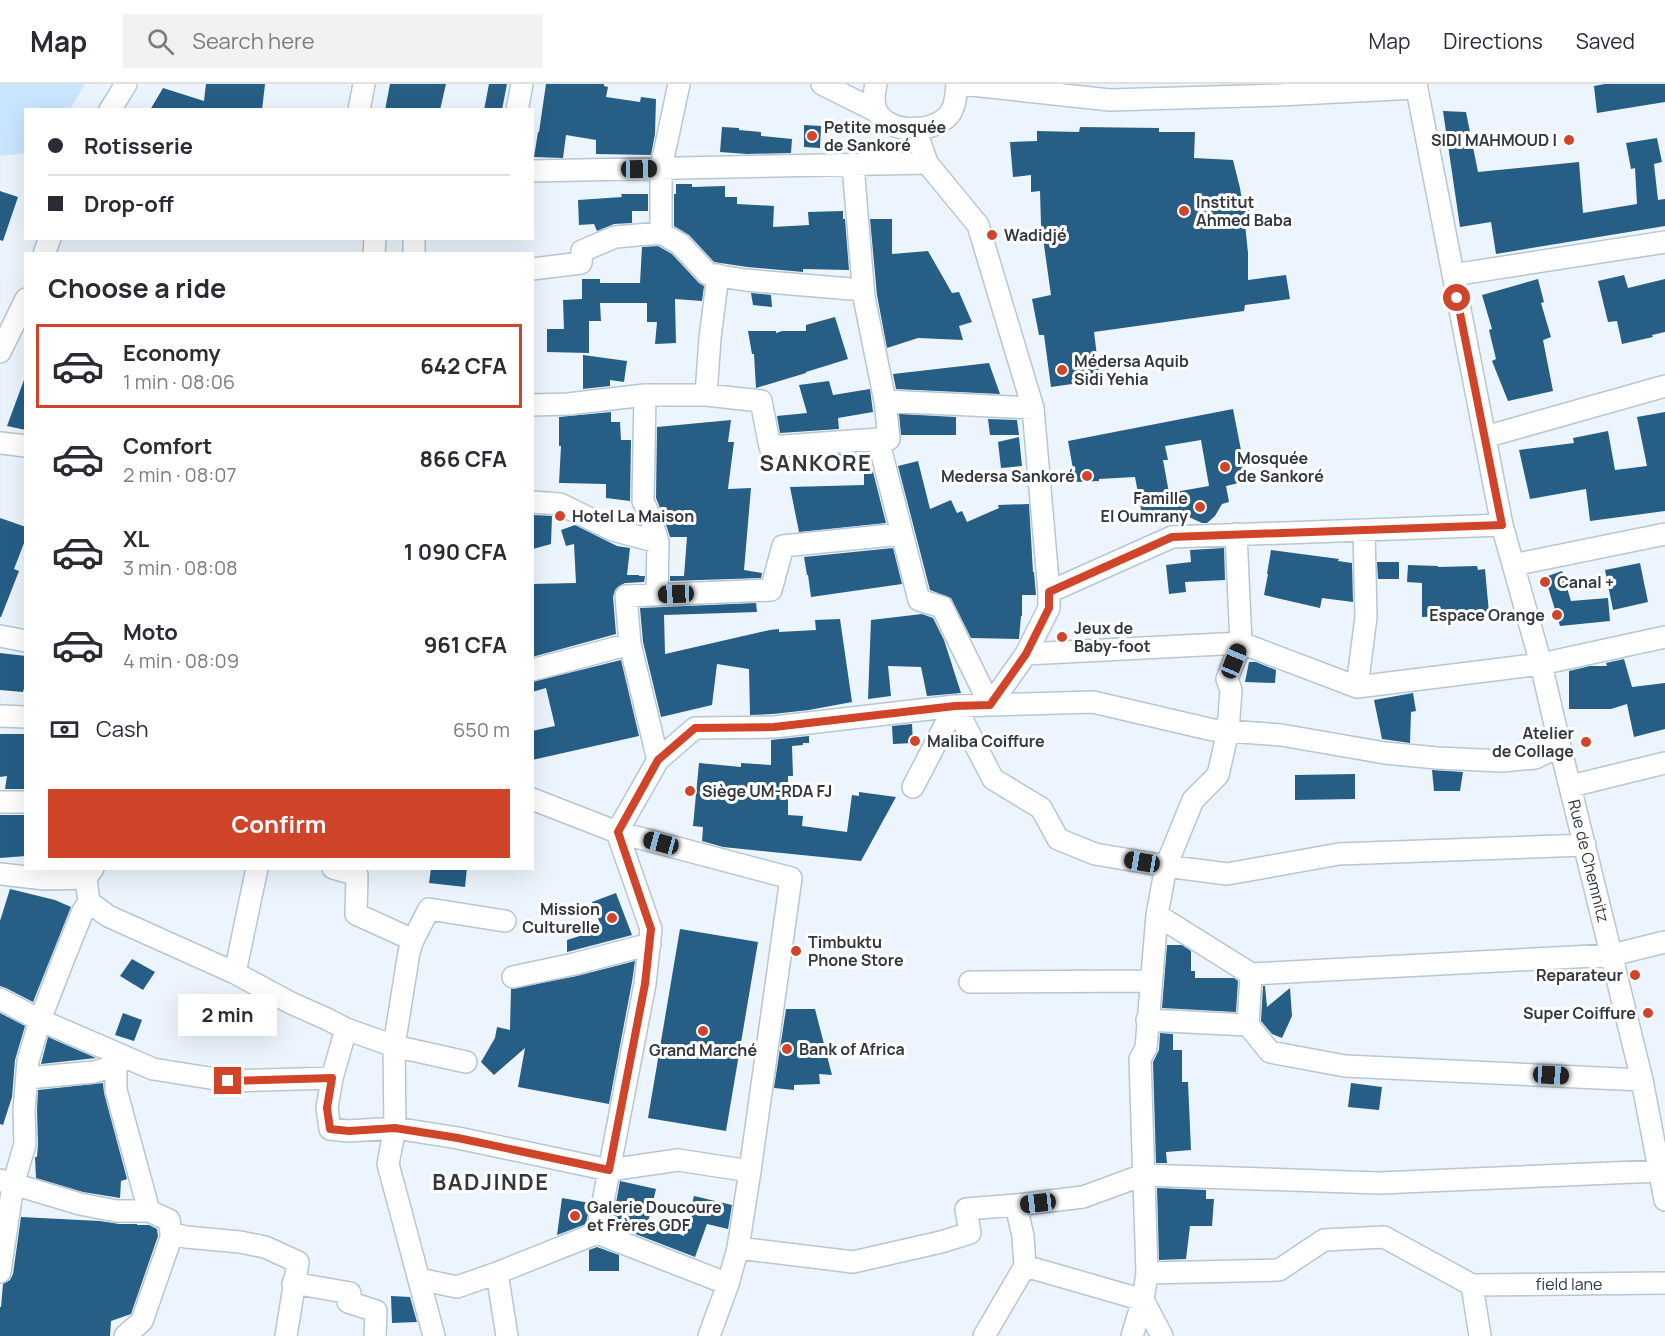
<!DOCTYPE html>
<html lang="en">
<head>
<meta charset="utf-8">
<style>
	:root { --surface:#fff; --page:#f2f2f3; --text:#2b2b33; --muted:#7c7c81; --line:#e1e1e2; --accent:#d0452a }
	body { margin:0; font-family:Manrope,sans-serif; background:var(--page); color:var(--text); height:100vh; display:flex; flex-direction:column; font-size:22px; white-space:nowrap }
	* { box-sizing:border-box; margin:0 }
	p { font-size:20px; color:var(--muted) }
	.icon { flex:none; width:33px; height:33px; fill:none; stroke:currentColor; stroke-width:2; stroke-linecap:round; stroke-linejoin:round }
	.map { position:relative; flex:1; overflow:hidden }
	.side { position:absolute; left:24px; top:168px; width:510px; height:618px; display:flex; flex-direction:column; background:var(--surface); border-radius:0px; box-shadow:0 6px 24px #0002 }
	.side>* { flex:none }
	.banner { position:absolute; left:24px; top:24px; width:510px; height:132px; border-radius:0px; box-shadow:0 6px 24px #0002; display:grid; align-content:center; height:132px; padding:0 24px; background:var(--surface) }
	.end { position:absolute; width:27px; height:27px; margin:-14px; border:8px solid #d0452a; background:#fff; box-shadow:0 0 0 3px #fff }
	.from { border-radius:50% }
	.bubble { position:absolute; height:42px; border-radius:0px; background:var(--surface); box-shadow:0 6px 24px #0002; font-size:20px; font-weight:700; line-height:42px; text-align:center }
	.car { position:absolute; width:18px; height:36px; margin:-18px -9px; border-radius:8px; box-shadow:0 0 4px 2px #0007; background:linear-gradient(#222 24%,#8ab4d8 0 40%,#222 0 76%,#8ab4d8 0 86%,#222 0) }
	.banner b { display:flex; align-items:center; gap:21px; height:57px; font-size:22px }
	.banner b+b { border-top:2px solid var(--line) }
	.banner i { width:15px; height:15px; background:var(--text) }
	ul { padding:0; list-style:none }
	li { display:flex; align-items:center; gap:18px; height:84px; margin:0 12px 9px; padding:0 12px; border:3px solid transparent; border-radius:0px }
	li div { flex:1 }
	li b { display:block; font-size:22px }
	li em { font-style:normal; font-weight:700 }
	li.on { border-color:var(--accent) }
	li>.icon { width:54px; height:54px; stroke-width:1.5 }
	h2 { padding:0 24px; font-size:27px; line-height:72px }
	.pay { display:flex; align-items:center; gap:15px; height:66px; padding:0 24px; font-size:22px }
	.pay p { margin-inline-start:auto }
	.primary-button { display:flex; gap:12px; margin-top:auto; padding:12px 24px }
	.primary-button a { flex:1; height:69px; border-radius:0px; background:var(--accent); color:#fff; font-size:24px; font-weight:700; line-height:69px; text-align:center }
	header { display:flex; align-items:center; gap:36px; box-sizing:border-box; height:84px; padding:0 30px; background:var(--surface); border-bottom:2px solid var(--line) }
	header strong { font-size:28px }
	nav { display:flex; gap:33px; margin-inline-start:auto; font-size:21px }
	.search { width:420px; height:54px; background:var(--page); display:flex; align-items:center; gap:15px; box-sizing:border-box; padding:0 21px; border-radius:0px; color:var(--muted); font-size:22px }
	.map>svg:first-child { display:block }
</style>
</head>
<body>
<header>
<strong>Map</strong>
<div class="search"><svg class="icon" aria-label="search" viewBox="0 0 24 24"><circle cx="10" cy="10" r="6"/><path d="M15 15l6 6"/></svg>Search here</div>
<nav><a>Map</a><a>Directions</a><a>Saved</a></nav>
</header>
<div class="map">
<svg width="1665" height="1252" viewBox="0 0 1665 1252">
	<rect width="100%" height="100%" fill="#ecf5fd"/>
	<path fill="#c8e6fe" d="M0,0H85L70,25L26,26L25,69L0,72Z"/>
	<path fill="#265e86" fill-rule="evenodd" d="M206,0H265L262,26H150L163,4L204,17Z
		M390,0H446L440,26H385Z
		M489,0H507L502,26H484Z
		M546,0H604V2L608,3L606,13L640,18L641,13L656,15L655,50L651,71L596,70V56L566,51L563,74L534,73L538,48H539Z
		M1605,0H1665V18L1597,29L1594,2Z
		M1443,27L1466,28L1478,88L1579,78L1583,129L1637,120L1635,84L1631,85L1626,59L1657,54L1662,78L1654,80L1658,116L1665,115V142L1496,170L1491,138L1460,143Z
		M804,41L821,42L820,64L804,63Z
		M722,43L739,44V46L761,48V52L792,55L791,69L747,70L720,68Z
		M1080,43L1159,44V48H1195L1194,74L1233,76L1240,104L1243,123L1249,122L1250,139L1245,140L1248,169V196L1286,191L1290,215L1245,221L1244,227L1094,248L1100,296L1051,303L1044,251H1039L1032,215L1051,211L1041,140L1040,107L1031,108V91L1013,93L1010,58L1037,57V47L1079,48Z
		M676,100H692V103L725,102V113H737V120L774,122L773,143L809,141L808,128L843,127V135H845L849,186L803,185V188L747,183L714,178L689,151L674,142V110H676Z
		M0,107L18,113L3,157L0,156Z
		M621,110H648V127H632V139L614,140L597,147L594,140L579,141L578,116L622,113Z
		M870,135H892V170L928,167L952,209L959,208L972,238L959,242L963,256L918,254L887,264L877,211Z
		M658,162L672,170L699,199L704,202L702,217L675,215L676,259L655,260L657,238H647V219H600L601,237H589V269L547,268V245H564L563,216L582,215V195H600V199H640L642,163Z
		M1624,191L1628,204L1665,195V248L1652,251L1653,253L1622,260L1617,237L1608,238L1598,197Z
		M1538,195L1544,218L1541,219L1551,253L1543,256L1553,307L1508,317L1492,277L1496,275L1489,246L1492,245L1482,211Z
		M751,209L771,211L772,223L753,221Z
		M835,233L848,275L806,288V289L756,304L754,270H752L748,247H776V249L782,247H806V241Z
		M583,271L627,277L624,298L610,296V302L583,305Z
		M989,279L1000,310L896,305L893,290Z
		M24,296L26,297V346L7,342Z
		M829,297L833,311L870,305L873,328L838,334L839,345L780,349L777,332L807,329L799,301Z
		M1233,325L1247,397L1226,402L1229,418L1222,420L1215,432L1207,439H1202L1189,433L1144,441L1135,393L1099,395V397L1074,398L1073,385L1068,357ZM1201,356L1209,402L1169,409L1163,376H1168L1165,362Z
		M611,328V338H620L621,356H631L630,417L606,414V400L559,399L561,362H559V333Z
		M1665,328V427L1590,437L1586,405L1530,415L1519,366L1574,359L1573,354L1608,347L1615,386L1647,382L1637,333Z
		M899,330L956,333V351H901Z
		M988,335L1017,336L1019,351H990Z
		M731,336L728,358H734L728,405L751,404L744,486L762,489L761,494L670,497V492H684L687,453H670L663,431L656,414L657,343Z
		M1019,353L1022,382L1001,384L998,358Z
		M842,370V376L791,374Z
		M918,377L930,425L951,416L957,429L962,427L967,438L999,424L998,421L1029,420L1033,488H1034L1036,511H1022V532H1021L1019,555L971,554L951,514L930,506L898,382Z
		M872,384L886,439L799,448L790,403L864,401V385Z
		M534,431L552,432L551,460L533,465Z
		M0,434L26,443V454L14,485L19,487L1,533H0Z
		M575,441L617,462L630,464L627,491H639V492H645L644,498L625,499L619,502L615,506L613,513L616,550L532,573V500L576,499L574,460L566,462L561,446Z
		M893,464L902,500L811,513L808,491H807L804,473Z
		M1224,464L1225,496L1185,498L1186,508L1169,510L1166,481L1191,478L1190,466Z
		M1271,466L1339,475L1338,477L1352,479L1353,518L1322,514L1320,524L1264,511L1268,490H1267Z
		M1377,478H1399V495H1378Z
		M1640,479L1648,518L1613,526L1605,486Z
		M1408,481L1438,482V483L1477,482L1478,486L1485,485L1489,529L1467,532L1466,531L1422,533V499L1407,498Z
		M1562,487L1571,517L1608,514L1610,537L1560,542L1545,493Z
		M756,519L757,528L664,531L665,570L770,546L779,545V548L816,546L815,536L840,535L852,618L809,626L773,630L750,631L749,585L717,580L712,621L661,633L643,558L640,524Z
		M922,530L933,534L944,556L961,609L927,612L921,583L888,582L891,612L868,615L871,536Z
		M0,569L26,572V597L23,608L0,606Z
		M1624,575L1632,603L1665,599V645L1634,653L1627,620L1611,625H1569V587L1590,582H1607L1606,579Z
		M621,576L639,652L532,676V647L555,642L546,604L532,608V598Z
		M1249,578H1256L1276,586L1275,599L1245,598Z
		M1413,609L1416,627L1411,628L1410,659L1382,655L1374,616Z
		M912,640L913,659L893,660L892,642Z
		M0,650H26V705H5L7,692L0,693Z
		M809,652V659H803V661L792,662L793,692H788V731L803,732L802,742L847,748L852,711L859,712V708L896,713L861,777L723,763L702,757L703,743L693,742L699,679L741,683V679L771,681V656Z
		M1432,686L1463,688L1460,707H1434Z
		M1355,690V715L1295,716V691Z
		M0,731H26V772L0,774Z
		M431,784H467L465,803L429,799Z
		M10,805L55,816L71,823L33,918L6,904L0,902V837Z
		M616,809L632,851L567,868V856L602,845L592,818Z
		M680,845L758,858L726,1047L648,1034Z
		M1167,861H1182L1191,867V887H1195V894H1234L1238,897L1236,928L1162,924Z
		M132,875L155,888L143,906L120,892Z
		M635,877L632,898L609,1020L518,1003L525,964L494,991L481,978L495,954L497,943L510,946L511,905L577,892Z
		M1263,902H1265L1267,923L1290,904L1292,932L1282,954L1272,950L1261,937Z
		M786,925H815L832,991L819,990L820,1000L794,1001V1006L774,1004Z
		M0,929L25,942L15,976L12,1013L3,1041L0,1040Z
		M123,929L142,936L134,957L115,951Z
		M1160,949L1173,950V966H1182V998H1188L1191,1066L1166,1068L1167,1079H1156L1153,978L1159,966Z
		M48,953L96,974L41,980Z
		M103,999L104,1009L127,1095L121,1097L120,1114L83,1108L36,1094L35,1073H37L38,1060L37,1026L38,1006Z
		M1351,999L1382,1003L1379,1026L1348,1023Z
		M620,1097L656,1105L648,1138L684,1152L694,1112L732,1121L728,1145L707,1140L695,1173L612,1141Z
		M1157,1104L1206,1106V1115H1214L1212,1142H1190L1186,1175L1159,1176Z
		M562,1114L590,1119L586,1140L557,1151Z
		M21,1133L100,1137L119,1140H137V1141H149L157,1145L158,1152L131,1230L111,1237L110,1252H0V1223H1L3,1200L10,1196L13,1190Z
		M597,1163L619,1171V1187H589V1166Z
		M391,1212L410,1213L417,1238L392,1239Z"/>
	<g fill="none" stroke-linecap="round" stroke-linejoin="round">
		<defs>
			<path id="minor" d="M822,0L876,27
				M876,0C874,9 872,19 877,28C890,51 937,50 951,28C956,20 956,9 957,0
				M962,0L1110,16L1279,11L1416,4
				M1416,0L1502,441L1541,580L1560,662L1642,996L1665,1116
				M110,26L126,0
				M359,26L364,0
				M517,26L522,0
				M853,81L864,213L885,317L1033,324
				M532,87L927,79
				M661,149V84L679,0
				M414,154V170
				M44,170L50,154
				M374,170L375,154
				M532,185L581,179L582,167L615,153L661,149L680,160L708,190L745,196L863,206
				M1453,191L1665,158
				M0,268L26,215
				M645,311L643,417L651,435L658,458
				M706,311L710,254L718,191
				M532,321L568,320L645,311H706L761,317L770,363L878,355H889L885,317
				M1485,353L1665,302
				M878,355L919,516L942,523L990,621L1026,570L1049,524V508L1033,324L978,141L927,79L915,44
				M0,359L26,362
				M532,418L560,420L613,446L658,458L657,511
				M1513,481L1665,450
				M1049,508L1172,453L1502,441
				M0,552L26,557
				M1026,570L1241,559L1357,603L1541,580L1665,553
				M532,586L630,560
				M1357,603L1366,533L1364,446
				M955,622L993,695L1041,724L1058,755L1095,770L1166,782L1227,790L1339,770L1585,761
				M0,632L26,633
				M658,676L630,560L626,512L771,506L783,462L901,450
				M1571,702L1665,679
				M913,703L955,622
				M532,715L617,748L791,794L750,1087L738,1164L728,1200L709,1252
				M0,718H26
				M333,784L357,791L356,830L413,856
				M0,790L45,795L86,794L93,784
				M86,794L89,818L108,832L235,889L291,919L327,935L346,945L394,962L466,978
				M1157,831L1251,890L1612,871L1665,858
				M235,889L257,784
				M513,893L574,880L650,860
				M970,898L1151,897
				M0,915L40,936L153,985L228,997L332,994
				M1147,936L1248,941L1270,968L1345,982L1642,996
				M1248,941L1251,890
				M346,945L332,994L327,1024L330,1045L349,1047L395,1044L458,1054L609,1086L678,1076L750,1087
				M121,971L116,986V1006L149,1127
				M27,994L94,988L112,983L121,971
				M0,1096L80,1120L116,1127H149L169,1136L171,1149L186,1153L240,1158L265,1163L298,1178L286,1252
				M597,1149L645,900L651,845L617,748L658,676L695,644L774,643L955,622L1093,618L1213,646L1281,651L1385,669L1437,674L1502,677L1535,674L1560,662
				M738,1164L853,1178L941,1158L970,1149L966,1125L1016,1121L1083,1113L1143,1091L1379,1099L1659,1087
				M1025,1182L1143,1216L1132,1252
				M0,1188L13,1101L25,1060L24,1026L28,977L40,936L64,874L83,827L89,818
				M497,1189L507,1252
				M1147,1189L1279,1186L1324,1156L1384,1153L1472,1201L1480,1252
				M419,1195L457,1203L497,1189L597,1149L728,1200
				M293,1199L350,1209L348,1218L376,1227L375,1252
				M1472,1201L1665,1199
				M125,1252L142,1237L171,1154V1149
				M434,1252L388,1080L395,1044L394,962L409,868L413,856L429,825L505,837
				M984,1252L1025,1182L1023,1152L1016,1121
				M1162,1252L1143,1216L1147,1189L1140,975L1146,964L1157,831L1166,782L1193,716L1218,691L1228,647L1231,606L1227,595L1241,559L1236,450"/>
		</defs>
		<use href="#minor" stroke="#b6c6d2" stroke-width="24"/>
		<use href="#minor" stroke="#fff" stroke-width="21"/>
	</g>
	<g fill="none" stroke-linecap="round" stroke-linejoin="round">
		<path stroke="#d0452a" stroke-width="8" d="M228,997L332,994L327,1024L330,1045L349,1047L395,1044L458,1054L609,1086L645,900L651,845L618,748L658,676L695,644L774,643L955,622L990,621L1026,570L1049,524V508L1172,453L1502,441L1457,214"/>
	</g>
	<g fill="#d0452a" stroke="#fff" stroke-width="2">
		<circle cx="812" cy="52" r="6"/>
		<circle cx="1569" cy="56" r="6"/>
		<circle cx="1184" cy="127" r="6"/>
		<circle cx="992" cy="151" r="6"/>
		<circle cx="1062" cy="286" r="6"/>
		<circle cx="1225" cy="383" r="6"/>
		<circle cx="1087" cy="392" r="6"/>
		<circle cx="1200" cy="423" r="6"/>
		<circle cx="560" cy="432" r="6"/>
		<circle cx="1545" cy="498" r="6"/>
		<circle cx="1557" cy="531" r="6"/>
		<circle cx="1062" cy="553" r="6"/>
		<circle cx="915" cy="657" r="6"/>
		<circle cx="1586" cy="658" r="6"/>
		<circle cx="690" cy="707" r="6"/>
		<circle cx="612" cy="834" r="6"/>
		<circle cx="796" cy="867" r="6"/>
		<circle cx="1635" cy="891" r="6"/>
		<circle cx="1648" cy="929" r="6"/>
		<circle cx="703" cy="947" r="6"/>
		<circle cx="787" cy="965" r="6"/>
		<circle cx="575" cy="1132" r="6"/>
	</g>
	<g text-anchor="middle" stroke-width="6" stroke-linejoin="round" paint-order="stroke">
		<g font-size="16" font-weight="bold" fill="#32383d" stroke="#fff" text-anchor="start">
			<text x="824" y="49">Petite mosquée<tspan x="824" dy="18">de Sankoré</tspan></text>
			<text x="1557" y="62" text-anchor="end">SIDI MAHMOUD I</text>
			<text x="1196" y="124">Institut<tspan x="1196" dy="18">Ahmed Baba</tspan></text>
			<text x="1004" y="157">Wadidjé</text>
			<text x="1074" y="283">Médersa Aquib<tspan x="1074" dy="18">Sidi Yehia</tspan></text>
			<text x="1237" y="380">Mosquée<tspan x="1237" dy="18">de Sankoré</tspan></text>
			<text x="1075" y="398" text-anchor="end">Medersa Sankoré</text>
			<text x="1188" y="420" text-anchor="end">Famille<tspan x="1188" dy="18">El Oumrany</tspan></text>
			<text x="572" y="438">Hotel La Maison</text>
			<text x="1557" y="504">Canal +</text>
			<text x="1545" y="537" text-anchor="end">Espace Orange</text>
			<text x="1074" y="550">Jeux de<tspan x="1074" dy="18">Baby-foot</tspan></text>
			<text x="1574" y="655" text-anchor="end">Atelier<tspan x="1574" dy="18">de Collage</tspan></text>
			<text x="927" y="663">Maliba Coiffure</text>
			<text x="702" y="713">Siège UM-RDA FJ</text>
			<text x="600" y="831" text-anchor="end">Mission<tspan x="600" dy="18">Culturelle</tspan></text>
			<text x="808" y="864">Timbuktu<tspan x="808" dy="18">Phone Store</tspan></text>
			<text x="1623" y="897" text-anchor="end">Reparateur</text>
			<text x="1636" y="935" text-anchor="end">Super Coiffure</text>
			<text x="799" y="971">Bank of Africa</text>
			<text x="703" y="972" text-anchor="middle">Grand Marché</text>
			<text x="587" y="1129">Galerie Doucoure<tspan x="587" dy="18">et Frères GDF</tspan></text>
		</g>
		<g font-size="16" fill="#32383d" stroke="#fff">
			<text transform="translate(1589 777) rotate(76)" y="6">Rue de Chemnitz</text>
			<text x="1569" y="1206">field lane</text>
		</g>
		<g font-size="22" font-weight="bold" letter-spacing="1.5" fill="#32383d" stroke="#fff">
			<text x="816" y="387">SANKORE</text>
			<text x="491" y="1106">BADJINDE</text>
		</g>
	</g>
</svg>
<i class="end from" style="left:1457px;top:214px"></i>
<i class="end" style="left:228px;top:997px"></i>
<div class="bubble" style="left:178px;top:910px;width:99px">2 min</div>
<i class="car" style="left:639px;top:85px;rotate:89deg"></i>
<i class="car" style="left:676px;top:510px;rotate:268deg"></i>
<i class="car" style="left:1234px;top:577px;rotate:22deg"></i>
<i class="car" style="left:661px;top:759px;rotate:285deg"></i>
<i class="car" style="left:1142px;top:778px;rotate:280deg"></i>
<i class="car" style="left:1551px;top:991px;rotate:93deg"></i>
<i class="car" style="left:1038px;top:1119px;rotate:263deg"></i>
<div class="banner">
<b><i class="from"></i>Rotisserie</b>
<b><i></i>Drop-off</b>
</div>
<section class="side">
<h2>Choose a ride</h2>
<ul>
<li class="on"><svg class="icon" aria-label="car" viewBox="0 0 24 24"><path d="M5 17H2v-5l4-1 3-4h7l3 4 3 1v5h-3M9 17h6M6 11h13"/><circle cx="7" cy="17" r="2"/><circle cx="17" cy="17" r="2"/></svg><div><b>Economy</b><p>1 min · 08:06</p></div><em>642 CFA</em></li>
<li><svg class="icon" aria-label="car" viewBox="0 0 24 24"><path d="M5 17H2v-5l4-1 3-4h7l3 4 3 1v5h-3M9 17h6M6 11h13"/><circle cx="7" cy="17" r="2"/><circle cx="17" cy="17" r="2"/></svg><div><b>Comfort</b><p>2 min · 08:07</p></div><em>866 CFA</em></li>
<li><svg class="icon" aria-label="car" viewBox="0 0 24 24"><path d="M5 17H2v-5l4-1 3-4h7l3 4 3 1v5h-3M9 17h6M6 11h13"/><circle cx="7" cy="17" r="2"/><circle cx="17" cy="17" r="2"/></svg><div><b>XL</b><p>3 min · 08:08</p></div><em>1 090 CFA</em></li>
<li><svg class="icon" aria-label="car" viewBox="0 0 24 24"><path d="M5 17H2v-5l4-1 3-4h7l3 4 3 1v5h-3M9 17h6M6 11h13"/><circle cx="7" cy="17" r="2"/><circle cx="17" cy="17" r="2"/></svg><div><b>Moto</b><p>4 min · 08:09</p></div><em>961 CFA</em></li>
</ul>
<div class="pay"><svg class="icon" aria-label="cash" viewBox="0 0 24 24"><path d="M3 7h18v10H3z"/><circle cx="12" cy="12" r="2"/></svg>Cash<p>650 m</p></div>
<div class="primary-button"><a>Confirm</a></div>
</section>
</div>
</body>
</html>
